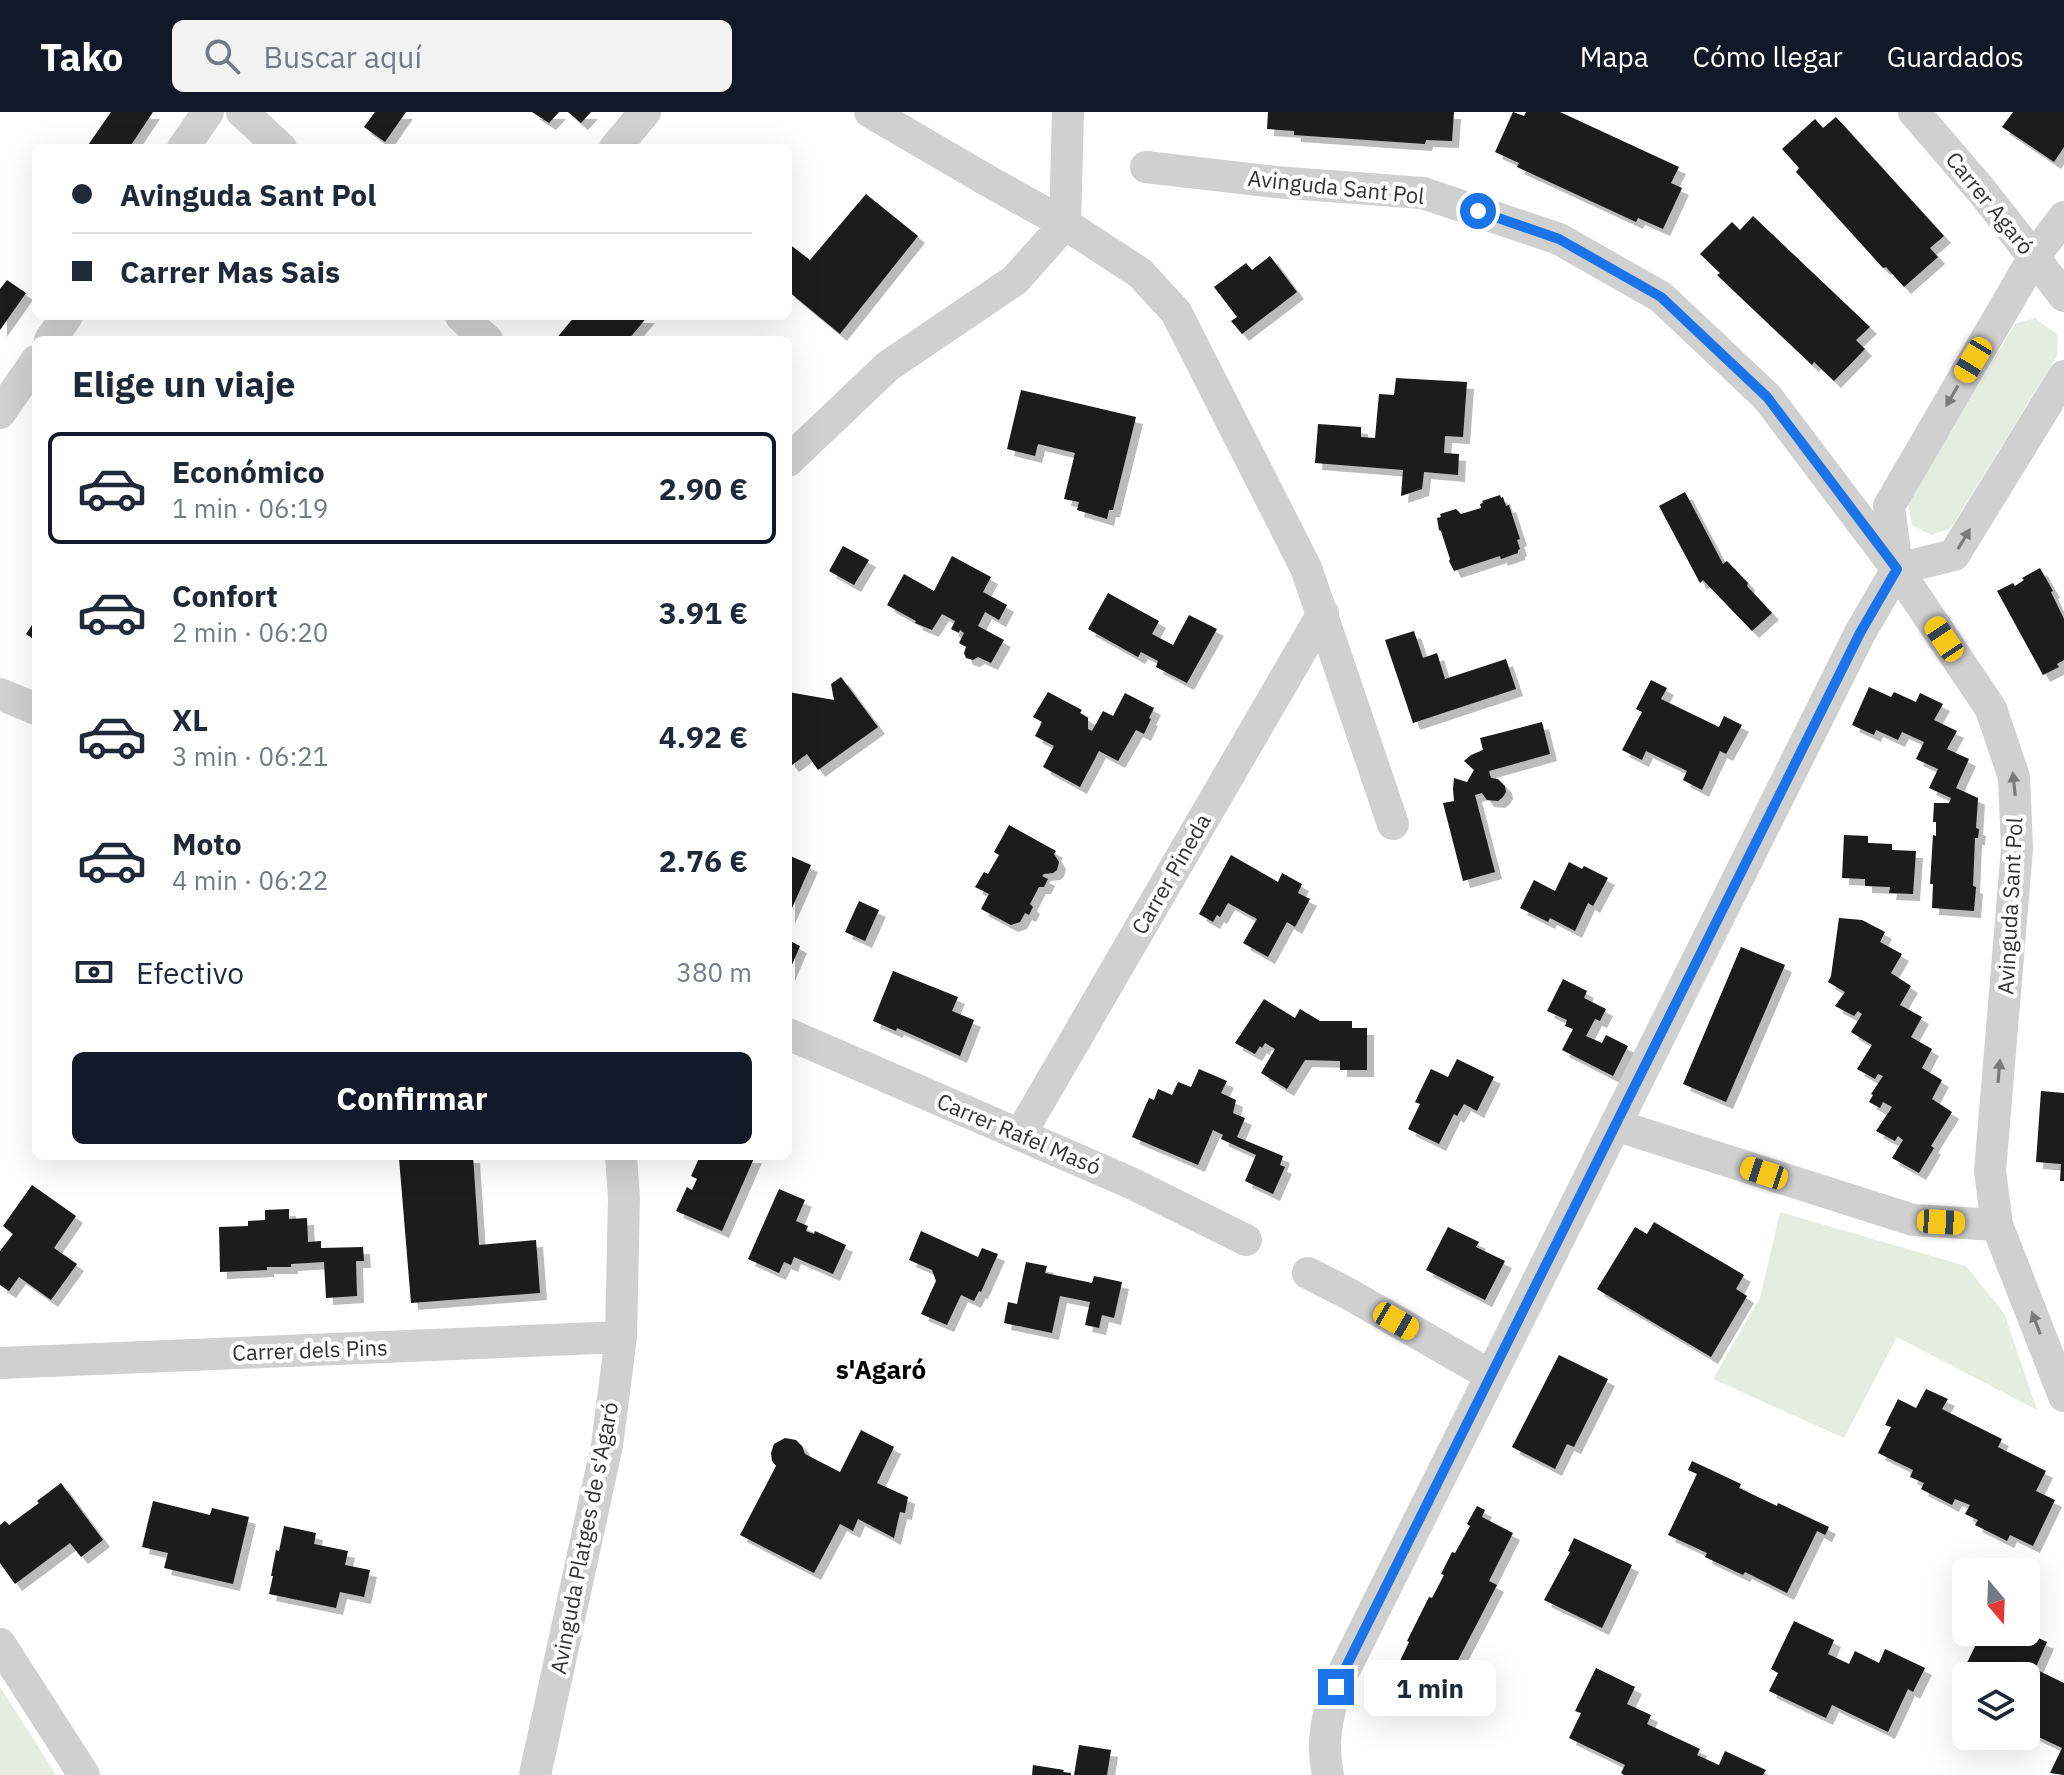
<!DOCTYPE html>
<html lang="es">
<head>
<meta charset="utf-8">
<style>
	:root { --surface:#fff; --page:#f2f2f3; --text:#1f2937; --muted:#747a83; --line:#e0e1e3; --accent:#111827 }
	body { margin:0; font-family:"IBM Plex Sans",sans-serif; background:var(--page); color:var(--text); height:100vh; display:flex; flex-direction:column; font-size:30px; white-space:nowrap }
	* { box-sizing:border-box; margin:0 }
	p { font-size:26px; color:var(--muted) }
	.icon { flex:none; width:44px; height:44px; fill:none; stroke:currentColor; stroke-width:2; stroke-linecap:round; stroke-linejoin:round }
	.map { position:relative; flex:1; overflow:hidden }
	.sheet { position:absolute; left:32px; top:224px; width:760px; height:824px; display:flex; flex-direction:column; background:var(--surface); border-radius:12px; box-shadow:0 8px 32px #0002 }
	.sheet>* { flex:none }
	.hud { position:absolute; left:32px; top:32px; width:760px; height:176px; border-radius:12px; box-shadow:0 8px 32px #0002; display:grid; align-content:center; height:176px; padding:0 40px; background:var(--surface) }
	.needle { width:52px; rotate:161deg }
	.tools { position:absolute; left:1952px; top:1446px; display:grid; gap:16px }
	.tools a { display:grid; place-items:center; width:88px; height:88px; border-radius:12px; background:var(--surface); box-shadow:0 8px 32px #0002; font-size:40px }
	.end { position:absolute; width:36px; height:36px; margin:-18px; border:10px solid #1a73e8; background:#fff; box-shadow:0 0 0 4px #fff }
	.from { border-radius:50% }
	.bubble { position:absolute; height:56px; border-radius:12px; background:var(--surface); box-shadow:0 8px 32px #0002; font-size:26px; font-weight:700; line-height:56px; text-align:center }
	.car { position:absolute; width:24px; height:48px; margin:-24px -12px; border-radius:10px; box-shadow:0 0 6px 2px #0007; background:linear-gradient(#f5c518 24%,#345 0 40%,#f5c518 0 76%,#345 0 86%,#f5c518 0) }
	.hud b { display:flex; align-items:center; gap:28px; height:76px; font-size:30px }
	.hud b+b { border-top:2px solid var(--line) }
	.hud i { width:20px; height:20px; background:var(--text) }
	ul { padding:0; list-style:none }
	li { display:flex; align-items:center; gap:24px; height:112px; margin:0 16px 12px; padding:0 24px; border:4px solid transparent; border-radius:12px }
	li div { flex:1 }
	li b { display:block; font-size:30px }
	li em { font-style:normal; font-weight:700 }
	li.active { border-color:var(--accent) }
	li>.icon { width:72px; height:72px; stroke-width:1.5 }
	h2 { padding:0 40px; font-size:36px; line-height:96px }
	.pay { display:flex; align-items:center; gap:20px; height:88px; padding:0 40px; font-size:30px }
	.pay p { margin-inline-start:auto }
	.button { display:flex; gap:16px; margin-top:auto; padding:16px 40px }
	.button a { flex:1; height:92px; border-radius:12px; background:var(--accent); color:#fff; font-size:32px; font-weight:700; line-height:92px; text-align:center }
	header { display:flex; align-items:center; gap:48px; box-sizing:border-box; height:112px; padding:0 40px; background:var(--accent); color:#fff }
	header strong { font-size:38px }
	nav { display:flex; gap:44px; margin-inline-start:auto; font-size:28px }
	.search { width:560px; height:72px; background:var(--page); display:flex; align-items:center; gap:20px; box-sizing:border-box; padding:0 28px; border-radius:12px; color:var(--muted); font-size:30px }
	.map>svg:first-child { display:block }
</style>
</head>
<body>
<header>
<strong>Tako</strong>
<div class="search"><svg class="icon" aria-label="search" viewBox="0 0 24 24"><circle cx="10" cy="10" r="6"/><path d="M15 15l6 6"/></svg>Buscar aquí</div>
<nav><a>Mapa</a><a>Cómo llegar</a><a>Guardados</a></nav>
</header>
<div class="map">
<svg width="2064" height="1663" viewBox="0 0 2064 1663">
	<defs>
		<filter id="shadow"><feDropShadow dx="7" dy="7" stdDeviation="0" flood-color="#0004"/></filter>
	</defs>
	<rect width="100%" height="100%" fill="#fff"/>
	<path fill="#e6ecdf" d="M2035,206L2058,223L2057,244L1951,416L1931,423L1912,413L1908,391L2015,212Z
		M1780,1100L1966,1154L2004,1201L2037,1298L1897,1225L1844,1326L1713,1267L1760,1186Z
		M0,1575L56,1663H0Z"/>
	<path fill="#1a1a1a" filter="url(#shadow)" d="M111,0H153L129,36H86Z
		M375,0H406L385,30L364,15Z
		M532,0H559L549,11Z
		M568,0H591L581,11Z
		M1268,0H1454L1452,29L1426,28L1425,32L1294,23V19L1267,17Z
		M1513,0L1524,4L1526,0H1560L1679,55L1671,71L1682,76L1663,117L1638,106L1636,110L1517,55L1519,51L1495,40Z
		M2013,0H2064V35L2054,50L2002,15Z
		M1836,5L1944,124L1930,136L1938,145L1904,175L1886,155L1883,156L1796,60L1799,56L1782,37L1815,7L1823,16Z
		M866,82L918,124L840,222L788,179V131L810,148Z
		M1753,104L1870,215L1856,228L1865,237L1834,269L1814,250L1812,253L1717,163L1720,161L1700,142L1732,110L1740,118Z
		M1270,144L1297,180L1242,222L1231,209L1237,205L1214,175L1246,151L1252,158Z
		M7,168L26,181L0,218V177Z
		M575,204H648L628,228H555Z
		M1396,266L1467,270L1463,325L1445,324L1444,341L1459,342L1458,363L1424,360L1422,377L1401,384L1403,358L1315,351L1318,312L1361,315V325L1375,326L1379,282L1394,283Z
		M1021,278L1136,305L1113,398H1109L1107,407L1077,398L1079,390L1064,387L1075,341L1038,332L1035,344L1007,337Z
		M1685,380L1723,452L1727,449L1748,471L1747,474L1772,501L1752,519L1703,468L1700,471L1659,394Z
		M1500,383L1501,386L1503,385L1506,394L1509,393L1520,427L1517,428L1520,437L1518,438V441L1501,447L1500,444L1454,459L1449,449L1450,447L1441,419L1439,418L1437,406L1441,405L1440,402L1456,397L1461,402L1481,396L1480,392L1483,391L1482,389Z
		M843,434L869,448L854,473L829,459Z
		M952,444L991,465L983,480L1007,493L999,508L985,500L978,514L1004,528L991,551L978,545L973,548L966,546L964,541L966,535L959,531L964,521L960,518L959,521L951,517L955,509L942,502L932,518L915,511L916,509L887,493L904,462L934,479Z
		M2040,456L2053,479L2051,480L2064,507V548L2057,552L2059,555L2043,563L1997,479L2013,471L2015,474L2024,468L2022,466Z
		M1108,481L1159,509L1152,522L1173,533L1189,503L1217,517L1187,571L1156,555L1158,549L1141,540L1138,545L1088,517Z
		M36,507V529L26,522Z
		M1414,519L1423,546L1437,541L1445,567L1506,547L1516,577L1413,611L1385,528Z
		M841,565L878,615L818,658L807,642L792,653L788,648V580L834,588L831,572Z
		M1651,568L1667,576L1661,587L1719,615L1724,604L1742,613L1726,642L1720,639L1702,678L1683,668L1687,659L1646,639L1642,648L1622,638L1642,600L1636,597Z
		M1869,575L1891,585L1894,580L1916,590L1920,581L1943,592L1934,608L1957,619L1947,637L1969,647L1956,676L1978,686L1976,716L1979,717L1978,726H1975L1973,774L1976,775L1974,799L1932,796L1933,772H1930L1933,723L1936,724V710H1933L1934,691H1949L1951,686L1929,676L1938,657L1916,647L1924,630L1902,620L1898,628L1876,618L1874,623L1852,613Z
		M1048,580L1082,598L1080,601L1088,606V617L1092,619L1103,599L1113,604L1125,581L1154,596L1149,606L1151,607L1144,622L1136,618L1118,649L1099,639L1080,675L1043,655L1054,634L1035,624L1042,610L1033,605Z
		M1542,610L1550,642L1489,659L1491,666L1498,667L1505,674L1506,680L1503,685L1498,689L1487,688L1482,681L1475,683L1495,760L1463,769L1443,691L1454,689L1453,677L1454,666L1467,670L1474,658L1464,649L1471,643L1483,638L1480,626Z
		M1009,713L1056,739L1054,742L1059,750L1057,758L1053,761L1044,762L1042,764L1048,767L1044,775H1039L1030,792L1033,795L1029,803L1025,801L1020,810L1011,813L981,797L989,782L975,775L984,760L988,762L999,743L994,740Z
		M1844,723L1868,724V731L1892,732V738L1916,739L1913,782L1889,781L1890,775L1865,774V767L1842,766Z
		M788,743L811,753L788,805Z
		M1231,743L1278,770L1282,761L1302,772L1298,781L1310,787L1295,815L1287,810L1268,845L1243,831L1257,807L1228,791L1220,805L1217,803L1213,810L1199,802Z
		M1569,750L1582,757L1584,754L1608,766L1593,794L1588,791L1575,819L1550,806L1548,810L1520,796L1534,768L1555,779Z
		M859,789L879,798L865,829L845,820Z
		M1839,806L1862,808L1885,820L1880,830L1902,842L1891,861L1911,874L1900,893L1922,905L1911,925L1932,937L1922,956L1942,968L1932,987L1952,1000L1931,1034L1934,1036L1919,1061L1892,1046L1903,1028L1898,1024L1895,1029L1876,1019L1892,995L1883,990L1880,996L1869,990L1873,983L1871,982L1883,964L1878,962L1875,967L1857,957L1872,933L1851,920L1862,902L1858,899L1854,904L1835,894L1845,880L1828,870L1831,864Z
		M788,828L800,834L788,862Z
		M1741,835L1785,853L1726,990L1683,972Z
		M893,859L958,885L952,899L974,908L960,944L897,916L896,919L873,909Z
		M1563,867L1587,879L1584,886L1606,897L1600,909L1595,907L1586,924L1602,931L1606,923L1628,934L1613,964L1562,938L1573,917L1565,914L1567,908L1547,899Z
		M1264,887L1295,906L1300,897L1320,909H1352V916H1367V958H1340V949L1305,948L1287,977L1261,961L1275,937L1265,931L1262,936L1260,934L1255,942L1235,931Z
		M1457,947L1494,965L1477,999L1464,992L1457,1004L1454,1002L1439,1032L1408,1017L1420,992L1415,990L1431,957L1448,965Z
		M1199,957L1227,969L1221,981L1236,988L1233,1001L1245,1006L1237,1025L1283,1044L1280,1053L1285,1055L1273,1082L1245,1069L1256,1043L1221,1027L1223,1023L1213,1018L1198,1053L1132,1025L1149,986L1154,988L1158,977L1172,983L1178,970L1191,975Z
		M2041,979L2064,981V1069H2060L2061,1052L2036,1050Z
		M419,1044H473L479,1133L536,1128L540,1181L411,1191L399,1046Z
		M700,1044H755L722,1119L676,1099L687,1075L692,1078L697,1067L691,1064Z
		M32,1073L76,1104L54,1136L77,1152L51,1188L19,1165L9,1179L0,1173V1139L13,1122L3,1114Z
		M779,1077L805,1088L796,1109L808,1114L806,1119L814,1122L815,1119L846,1133L833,1162L794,1145L791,1153L784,1150L779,1161L748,1147Z
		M289,1097V1107L307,1106L308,1130L321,1129V1136L363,1135L364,1149H356L357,1184L326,1186L324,1150L291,1152V1155H267V1158L220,1160L219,1115L248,1114V1109L265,1108V1098Z
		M1654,1110L1744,1163L1736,1177L1747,1184L1711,1245L1597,1177L1635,1115L1647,1122Z
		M1448,1115L1479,1130L1476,1135L1505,1149L1485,1188L1426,1158Z
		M921,1119L978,1145L982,1136L998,1142L981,1180L979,1179L974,1189L961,1183L947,1213L921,1202L936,1169L932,1158L909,1148Z
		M1026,1150L1047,1154L1045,1161L1092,1171L1094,1164L1122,1170L1114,1206L1102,1203L1099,1216L1085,1213L1090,1190L1060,1184L1052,1221L1004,1211L1008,1190L1017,1192Z
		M1559,1243L1608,1267L1574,1335L1567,1332L1555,1357L1512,1335Z
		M1926,1277L1948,1287L1942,1297L2002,1327L1998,1335L2046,1359L2036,1379L2055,1388L2033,1434L2010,1423L2007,1429L1975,1413L1978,1408L1965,1402L1970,1393L1955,1387L1952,1393L1921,1377L1924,1371L1910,1365L1913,1358L1878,1341L1891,1315L1885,1313L1898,1287L1916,1296Z
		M861,1318L894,1335L877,1371L908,1385L905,1401L900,1400L894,1426L858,1407L853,1419L840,1412L814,1461L740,1423L776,1354L772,1349L771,1341L774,1332L785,1326L796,1328L802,1334L805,1342L840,1360Z
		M1692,1349L1741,1372L1739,1376L1777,1394L1778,1391L1829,1415L1825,1423L1817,1419L1787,1481L1745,1460L1743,1463L1705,1445L1707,1441L1668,1423L1697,1362L1688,1358Z
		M61,1371L103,1428L81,1445L70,1431L15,1472L0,1451V1413L5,1409L9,1413L39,1391L37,1389Z
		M153,1389L210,1403L212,1396L249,1405L233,1472L164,1456L168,1441L142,1435Z
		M1477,1394L1485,1398L1482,1405L1513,1421L1489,1469L1497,1473L1455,1554L1447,1550L1436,1573L1398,1553L1409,1530L1407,1529L1429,1485L1432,1486L1444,1463L1441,1462L1452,1440L1455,1441L1470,1414L1467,1412Z
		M284,1414L316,1421L314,1432L348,1439L345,1453L370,1458L364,1485L340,1480L336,1496L269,1482L273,1464H271L276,1438L279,1439Z
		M1574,1426L1632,1453L1602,1516L1544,1488L1570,1440L1568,1439Z
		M1794,1509L1834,1528L1828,1542L1849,1552L1855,1539L1879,1551L1885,1537L1925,1556L1913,1580L1908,1577L1888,1620L1832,1593L1826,1606L1769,1579L1778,1561L1771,1557Z
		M1982,1520H2026L2047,1530L2035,1557L2064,1571V1663L2050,1661L2062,1636L2026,1619V1564H1979L1964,1557Z
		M1596,1556L1635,1575L1627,1592L1651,1603L1647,1612L1700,1637L1697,1643L1719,1653L1725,1639L1766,1658L1763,1663H1624L1621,1661L1625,1653L1569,1626L1581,1601L1575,1599Z
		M1079,1633L1111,1638L1107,1663H1074Z
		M1033,1653L1064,1658L1063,1660L1071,1661V1663H1032Z"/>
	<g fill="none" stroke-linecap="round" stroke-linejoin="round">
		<path stroke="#d0d0d0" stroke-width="32" d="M242,0L281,36
			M870,0L983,66L1065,112L1140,161L1176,200L1306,456L1393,712
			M1914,0L1981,78L2064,184
			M183,36L208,0
			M615,36L645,0
			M1146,55L1275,70L1423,81L1559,127L1661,185L1767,285L1897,457L1991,597L2014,665L2017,737L1990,1059L1997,1113L2064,1284
			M1065,112L1068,0
			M461,204L487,228
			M50,228L67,204
			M0,301L36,249
			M788,349L888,254L1015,168L1065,112
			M1897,457L1954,443L2064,264
			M0,582L36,597
			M788,922L1131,1071L1246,1128
			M1615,1013L1913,1108L1997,1113
			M1020,1023L1323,501
			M1308,1161L1349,1182L1490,1263
			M0,1251L621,1225
			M0,1532L84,1663
			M535,1663L607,1333L621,1225L624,1086L621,1044
			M1328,1663C1321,1632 1327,1605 1336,1575L1860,521L1897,457L1889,394L2034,145L2064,105"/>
	</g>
	<defs><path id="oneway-solid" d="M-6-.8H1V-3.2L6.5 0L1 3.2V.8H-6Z" transform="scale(2)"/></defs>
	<g fill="#7a7a7a">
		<use href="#oneway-solid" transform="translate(1952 284) rotate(120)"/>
		<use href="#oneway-solid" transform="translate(1964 427) rotate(-59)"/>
		<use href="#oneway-solid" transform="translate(2014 672) rotate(-96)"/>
		<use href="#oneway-solid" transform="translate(1999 959) rotate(-85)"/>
		<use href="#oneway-solid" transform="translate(2036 1211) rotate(-111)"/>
	</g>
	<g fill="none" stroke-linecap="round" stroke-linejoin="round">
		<path stroke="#1a73e8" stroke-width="10" d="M1336,1575L1860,521L1897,457L1767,285L1661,185L1559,127L1478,99"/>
	</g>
	<g text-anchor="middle" stroke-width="8" stroke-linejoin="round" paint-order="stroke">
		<g font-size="22" fill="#333" stroke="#fff">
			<text transform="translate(1336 75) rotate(6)" y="8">Avinguda Sant Pol</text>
			<text transform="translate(1990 91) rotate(51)" y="8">Carrer Agaró</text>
			<text transform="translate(1171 762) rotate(-60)" y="8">Carrer Pineda</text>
			<text transform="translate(2010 794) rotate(-87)" y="8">Avinguda Sant Pol</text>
			<text transform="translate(1019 1022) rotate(23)" y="8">Carrer Rafel Masó</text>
			<text transform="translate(310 1238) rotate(-2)" y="8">Carrer dels Pins</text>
			<text transform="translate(584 1426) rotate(-79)" y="8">Avinguda Platges de s'Agaró</text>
		</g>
		<g font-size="26" font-weight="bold" fill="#000" stroke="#fff">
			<text x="881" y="1267">s'Agaró</text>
		</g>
	</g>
</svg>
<div class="tools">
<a><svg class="needle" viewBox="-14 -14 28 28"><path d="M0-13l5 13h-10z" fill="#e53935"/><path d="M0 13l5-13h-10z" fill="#747a83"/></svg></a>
<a><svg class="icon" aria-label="layers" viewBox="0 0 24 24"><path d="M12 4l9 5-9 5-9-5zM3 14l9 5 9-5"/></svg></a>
</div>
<i class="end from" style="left:1478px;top:99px"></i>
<i class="end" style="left:1336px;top:1575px"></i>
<div class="bubble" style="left:1364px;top:1548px;width:132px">1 min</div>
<i class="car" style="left:1973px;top:248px;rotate:211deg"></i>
<i class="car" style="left:1944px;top:527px;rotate:326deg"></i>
<i class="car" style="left:1764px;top:1061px;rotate:288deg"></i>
<i class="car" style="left:1941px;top:1110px;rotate:93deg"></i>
<i class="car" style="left:1396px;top:1209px;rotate:120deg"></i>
<div class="hud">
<b><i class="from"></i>Avinguda Sant Pol</b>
<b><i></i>Carrer Mas Sais</b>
</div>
<section class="sheet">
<h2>Elige un viaje</h2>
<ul>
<li class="active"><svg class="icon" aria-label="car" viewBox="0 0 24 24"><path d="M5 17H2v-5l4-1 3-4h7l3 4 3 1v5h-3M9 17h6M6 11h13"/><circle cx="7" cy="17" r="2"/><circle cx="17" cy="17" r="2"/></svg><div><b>Económico</b><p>1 min · 06:19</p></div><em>2.90 €</em></li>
<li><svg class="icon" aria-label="car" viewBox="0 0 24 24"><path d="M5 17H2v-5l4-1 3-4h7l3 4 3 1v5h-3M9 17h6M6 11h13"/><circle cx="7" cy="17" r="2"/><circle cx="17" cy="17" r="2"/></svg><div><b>Confort</b><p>2 min · 06:20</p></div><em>3.91 €</em></li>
<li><svg class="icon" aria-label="car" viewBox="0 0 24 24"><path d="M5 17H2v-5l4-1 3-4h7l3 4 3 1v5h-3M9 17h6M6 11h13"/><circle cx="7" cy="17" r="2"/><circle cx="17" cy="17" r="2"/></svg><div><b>XL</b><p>3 min · 06:21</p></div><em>4.92 €</em></li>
<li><svg class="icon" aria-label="car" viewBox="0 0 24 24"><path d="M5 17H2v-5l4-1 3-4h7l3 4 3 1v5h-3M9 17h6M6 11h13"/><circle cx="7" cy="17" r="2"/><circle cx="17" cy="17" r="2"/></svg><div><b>Moto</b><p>4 min · 06:22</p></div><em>2.76 €</em></li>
</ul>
<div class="pay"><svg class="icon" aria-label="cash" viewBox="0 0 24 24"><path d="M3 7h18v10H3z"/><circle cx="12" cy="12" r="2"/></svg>Efectivo<p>380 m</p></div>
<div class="button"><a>Confirmar</a></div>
</section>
</div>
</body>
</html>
